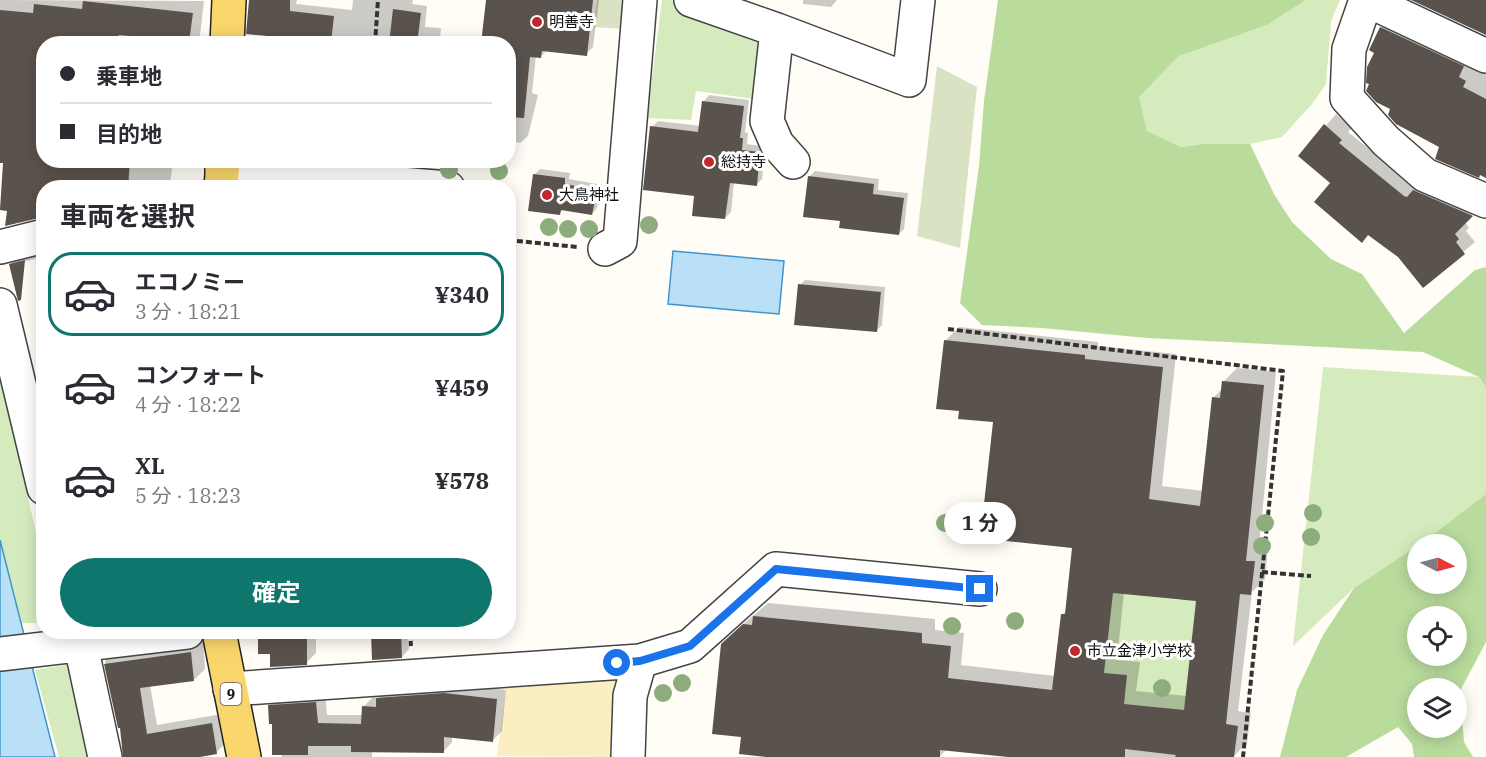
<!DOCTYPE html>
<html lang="ja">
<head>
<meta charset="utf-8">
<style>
	:root { --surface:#fff; --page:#f2f2f3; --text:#2b2b33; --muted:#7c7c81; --line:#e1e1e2; --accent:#0f766e }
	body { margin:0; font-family:"IBM Plex Serif","Noto Sans JP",serif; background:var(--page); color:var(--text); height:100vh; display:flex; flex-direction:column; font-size:22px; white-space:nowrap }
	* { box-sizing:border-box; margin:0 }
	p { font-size:20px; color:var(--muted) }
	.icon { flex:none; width:33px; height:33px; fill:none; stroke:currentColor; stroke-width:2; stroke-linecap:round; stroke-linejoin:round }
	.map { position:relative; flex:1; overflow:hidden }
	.side { position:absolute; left:36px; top:180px; width:480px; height:459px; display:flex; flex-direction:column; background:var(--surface); border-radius:24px; box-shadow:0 3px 15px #0003 }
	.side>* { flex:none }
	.banner { position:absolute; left:36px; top:36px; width:480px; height:132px; border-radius:24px; box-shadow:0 3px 15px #0003; display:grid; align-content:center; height:132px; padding:0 24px; background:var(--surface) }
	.needle { width:39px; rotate:96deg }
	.fabs { position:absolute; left:1407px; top:534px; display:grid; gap:12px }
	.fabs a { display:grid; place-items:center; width:60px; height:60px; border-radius:50%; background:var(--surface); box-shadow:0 3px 15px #0003; font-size:30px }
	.end { position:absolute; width:27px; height:27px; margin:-14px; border:8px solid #1a73e8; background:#fff; box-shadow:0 0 0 3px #fff }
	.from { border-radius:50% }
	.bubble { position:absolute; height:42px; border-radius:21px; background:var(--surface); box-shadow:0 3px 15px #0003; font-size:20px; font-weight:700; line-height:42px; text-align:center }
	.banner b { display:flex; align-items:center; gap:21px; height:57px; font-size:22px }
	.banner b+b { border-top:2px solid var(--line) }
	.banner i { width:15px; height:15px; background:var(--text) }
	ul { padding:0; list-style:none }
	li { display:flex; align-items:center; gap:18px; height:84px; margin:0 12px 9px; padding:0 12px; border:3px solid transparent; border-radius:24px }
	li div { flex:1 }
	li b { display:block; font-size:22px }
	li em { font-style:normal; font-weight:700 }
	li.selected { border-color:var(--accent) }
	li>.icon { width:54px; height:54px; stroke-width:1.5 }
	h2 { padding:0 24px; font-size:27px; line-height:72px }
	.cta { display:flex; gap:12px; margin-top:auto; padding:12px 24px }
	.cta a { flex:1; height:69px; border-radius:36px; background:var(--accent); color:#fff; font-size:24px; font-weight:700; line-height:69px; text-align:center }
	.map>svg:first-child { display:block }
</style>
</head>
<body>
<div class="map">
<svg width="1486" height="757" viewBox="0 0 1486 757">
	<rect width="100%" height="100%" fill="#fffdf5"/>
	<path fill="#d5ebbd" d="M662,0H671L770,37L762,100L696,91L691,120L647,118Z
		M1306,0H1340L1331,21L1326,84L1312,104L1282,137L1250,144H1203L1181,147L1147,131L1139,97L1179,56L1267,25Z
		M1323,367L1479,377L1486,387V494L1433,536L1418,544L1417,547L1354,588L1293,646Z
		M0,374L43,564V614L36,623H20L0,540Z
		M1116,563L1136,595L1179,600L1182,569L1199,571L1182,734L1162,708L1135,705L1098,725L1127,675L1104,673Z
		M71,664L91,757H59L35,670Z"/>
	<path fill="#b9dc9c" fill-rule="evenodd" d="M998,0H1306L1267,25L1179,56L1139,97L1147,131L1181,147L1203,144H1250L1274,194L1292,222L1331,259L1362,274L1404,333L1475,270L1486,267V387L1479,377L1423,352L1147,338L1042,328L982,325L960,303L979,166L984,101Z
		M1486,494V642L1460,691L1464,742L1473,757H1414L1412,744L1398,727L1346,757H1280L1297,690L1323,635L1354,588L1417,546L1418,584H1456V544H1421ZM1418,616H1456V656H1418ZM1418,688H1456V728H1418Z"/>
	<path fill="#fbeec1" d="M614,671L624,683L615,757L497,756L507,683Z"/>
	<path fill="#d9e3c4" d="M597,0H625L623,29L593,27Z
		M937,66L977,87L960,248L917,236Z"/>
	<path fill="#b9e0f7" stroke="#3f96cf" stroke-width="1.5" d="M673,251L784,261L779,314L668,304Z
		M0,540L55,757H0Z"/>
	<path fill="#0003" fill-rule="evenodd" d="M0,0L204,1L199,44H44V160H173L170,185L201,188H44V216L7,224L8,210L0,209L5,162L0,161Z
		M255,0H297L296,4L352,10L353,0H413L412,4L427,6L425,27L441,28L440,40L471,44H287V37Z
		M488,0H599L593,47L586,54L547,50L541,56H536L532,93L538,95L528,136L520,143L508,140V44Z
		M803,0H837L831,7L803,4Z
		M1391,17L1486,62V177L1441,146L1392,109L1376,52L1381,28Z
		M709,95L749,100L745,132L748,133L747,144L765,147L762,179L756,185L734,182L731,212L725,218L696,195L652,127L658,121L701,126L704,101Z
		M1336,114L1352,128L1348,132L1415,185L1482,205L1465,222L1469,228L1466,231L1475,242L1423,286L1399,256L1369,234L1362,241L1332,183L1300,156Z
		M540,169L570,173L569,179L602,185L597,208L592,214L564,209L559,213L535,174Z
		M815,171L879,179L878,190L908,193L904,229L899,234L842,220L810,176Z
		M44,247V257L10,265L22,253Z
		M805,280L885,287L882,325L877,330L800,285Z
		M959,327L1098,342V346L1176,354L1162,486L1204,491L1213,398L1223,388V382L1237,368L1276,372L1259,547L1268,548L1265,579L1252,592L1238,711L1251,713L1247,743L1233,757H1022L947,749L939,757H782L742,736L736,630L768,603L935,619V630L964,633L961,665L1055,676L1062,615L1067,610L1074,547L1002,514L994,421L961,410L945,341ZM1124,592L1198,600L1187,696L1136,691L1140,662L1117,660Z
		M259,632H316V653L306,663L271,652H260Z
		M372,632H408L409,649L402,657L373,658Z
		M203,640L205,669L195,679L150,685L157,725L222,714L226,742L216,753L191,757H127L122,726L119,727L105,661L115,651Z
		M455,684L506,690L502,731L493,740L452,737V742L443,752L372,751V757H282L269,706L279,696L325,693L327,715H363V707L373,697L378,698L387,689Z"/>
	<path fill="#5a524d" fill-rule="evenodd" d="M249,0H290V11L334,16L331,42L246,34Z
		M486,0H593L587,56L542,51L541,58L530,57L524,118L508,117V44H481Z
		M1411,0H1486V35Z
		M83,1L193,13L189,42L119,35L118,44H44V160H130L128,188H44V210H39V218L5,226L7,211L0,210L3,163H0V10L33,13L34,4L82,9Z
		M393,9L421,13L417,44H389Z
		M1380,27L1464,66L1459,77L1466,81L1463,87L1486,99V178L1480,175L1479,178L1435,159L1439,147L1396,124L1388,115L1390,109L1376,102L1366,91L1369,84L1366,83L1367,67L1374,53L1369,50Z
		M702,101L744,106L740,138H743L742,150L760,152L757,186L730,183L725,219L692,216L694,196L643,190L650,126L698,132Z
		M1324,124L1342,140L1339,143L1404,196L1407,197L1413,190L1473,216L1455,234L1459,239L1456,242L1465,254L1423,288L1398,257L1368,235L1362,243L1314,202L1330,183L1298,156Z
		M533,174L565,178V184L597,190L592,215L561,210L560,215L528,211Z
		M808,176L874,184L873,194L904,198L899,235L839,228L840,221L803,217Z
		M25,260L21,300L18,301L9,264Z
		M798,284L881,292L877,332L794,325Z
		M944,340L1085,355V359L1163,367L1149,499L1200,506L1212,397L1220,398L1222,381L1264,385L1246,561H1255L1251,595L1240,594L1226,724L1238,726L1234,757H1175L1176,755L1125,749V757H1008L940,750V757H766L739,754L741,737L712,734L721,644L743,624L752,625L753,616L922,633V643L951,646L948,678L1052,690L1061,614H1065L1072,548L997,540L1000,515L983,513L993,422L958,419L959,411L936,409ZM1113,593L1196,601L1184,710L1124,704L1127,675L1104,673Z
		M258,632H307V665L270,667V654H258Z
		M371,632H401L402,658L372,660Z
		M191,652L194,681L140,688L147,734L212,723L217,754L200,757H123L120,728H118L104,664Z
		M444,693L497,699L493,742L444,737V753L351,752V746H308V755H272V724H269L268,705L316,702L318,723L361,724L362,706L376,707V698Z"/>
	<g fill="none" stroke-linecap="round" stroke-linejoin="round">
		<defs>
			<path id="minor" d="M691,0L777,30L909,80L918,0
				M1366,0L1349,49L1347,98L1386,141L1425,175L1486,201
				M1367,0L1486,56
				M777,30L767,121L777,144L793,162
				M222,169L448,188
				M0,247L44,236
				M605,249L620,241L640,0
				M0,305L44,488
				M78,632L105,757
				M0,654L187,632
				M230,689L640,661L690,646L776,569L980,589
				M628,757L630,696L640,661"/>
			<path id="major" d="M227,44L229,0
				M221,188L223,160
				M219,632L244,757"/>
		</defs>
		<use href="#minor" stroke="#444" stroke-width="36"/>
		<use href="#major" stroke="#222" stroke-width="36"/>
		<path stroke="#333" stroke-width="4" stroke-dasharray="6 3" stroke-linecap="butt" d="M375,44L378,0
			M508,240L577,247
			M948,329L1283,371L1243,757
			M1262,572L1311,576
			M410,632L411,646"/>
		<use href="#minor" stroke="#fff" stroke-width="33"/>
		<use href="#major" stroke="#f9d66b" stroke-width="33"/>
	</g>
	<g fill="#8dad7f">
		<circle cx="449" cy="170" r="9"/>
		<circle cx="499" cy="171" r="9"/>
		<circle cx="649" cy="225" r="9"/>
		<circle cx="549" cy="227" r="9"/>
		<circle cx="568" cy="229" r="9"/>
		<circle cx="589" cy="229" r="9"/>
		<circle cx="1313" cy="513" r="9"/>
		<circle cx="945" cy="523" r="9"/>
		<circle cx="1265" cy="523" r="9"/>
		<circle cx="1311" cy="537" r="9"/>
		<circle cx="1262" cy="546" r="9"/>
		<circle cx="1015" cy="621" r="9"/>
		<circle cx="952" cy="626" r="9"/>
		<circle cx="682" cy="683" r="9"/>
		<circle cx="1162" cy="688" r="9"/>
		<circle cx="663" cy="693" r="9"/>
	</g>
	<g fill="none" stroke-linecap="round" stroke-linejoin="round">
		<path stroke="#1a73e8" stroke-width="8" d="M617,663L640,661L690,646L776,569L980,589"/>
	</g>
	<g fill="#c4262e" stroke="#fff" stroke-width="2">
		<circle cx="537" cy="22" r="6"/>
		<circle cx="709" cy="162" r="6"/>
		<circle cx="547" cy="195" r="6"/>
		<circle cx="1075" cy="651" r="6"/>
	</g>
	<g text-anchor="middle" stroke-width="6" stroke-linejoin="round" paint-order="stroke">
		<rect fill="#fff" stroke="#585858" stroke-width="1.5" x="220.5" y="683" width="21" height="22" rx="4.5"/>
		<g font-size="14" font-weight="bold" fill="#111">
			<text x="231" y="699">9</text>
		</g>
		<g font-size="15" fill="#111" stroke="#fff" text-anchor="start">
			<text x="549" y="27">明善寺</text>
			<text x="721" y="167">総持寺</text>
			<text x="559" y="200">大鳥神社</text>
			<text x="1087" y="656">市立金津小学校</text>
		</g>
	</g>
</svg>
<div class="fabs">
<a><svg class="needle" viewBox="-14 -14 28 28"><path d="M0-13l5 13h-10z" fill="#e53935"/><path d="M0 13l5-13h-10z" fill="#7c7c81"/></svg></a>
<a><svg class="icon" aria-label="locate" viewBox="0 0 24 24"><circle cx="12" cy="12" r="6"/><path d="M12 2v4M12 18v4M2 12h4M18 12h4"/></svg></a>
<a><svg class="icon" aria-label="layers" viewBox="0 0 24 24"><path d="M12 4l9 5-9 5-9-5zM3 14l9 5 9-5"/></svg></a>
</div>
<i class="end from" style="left:617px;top:663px"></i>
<i class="end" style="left:980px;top:589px"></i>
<div class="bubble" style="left:944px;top:502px;width:72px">1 分</div>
<div class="banner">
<b><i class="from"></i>乗車地</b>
<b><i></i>目的地</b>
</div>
<section class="side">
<h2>車両を選択</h2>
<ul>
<li class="selected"><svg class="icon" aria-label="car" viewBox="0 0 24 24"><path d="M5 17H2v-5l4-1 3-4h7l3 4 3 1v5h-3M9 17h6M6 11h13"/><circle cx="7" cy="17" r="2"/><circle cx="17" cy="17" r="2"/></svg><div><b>エコノミー</b><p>3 分 · 18:21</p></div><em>¥340</em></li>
<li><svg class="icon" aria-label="car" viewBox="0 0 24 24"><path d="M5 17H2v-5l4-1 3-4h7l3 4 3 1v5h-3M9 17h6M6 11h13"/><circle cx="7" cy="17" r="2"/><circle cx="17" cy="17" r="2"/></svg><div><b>コンフォート</b><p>4 分 · 18:22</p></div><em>¥459</em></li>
<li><svg class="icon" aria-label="car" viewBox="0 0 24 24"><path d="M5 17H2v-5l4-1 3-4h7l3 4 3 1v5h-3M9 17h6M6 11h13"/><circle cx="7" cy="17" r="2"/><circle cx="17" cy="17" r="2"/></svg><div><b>XL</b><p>5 分 · 18:23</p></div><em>¥578</em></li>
</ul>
<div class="cta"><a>確定</a></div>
</section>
</div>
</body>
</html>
